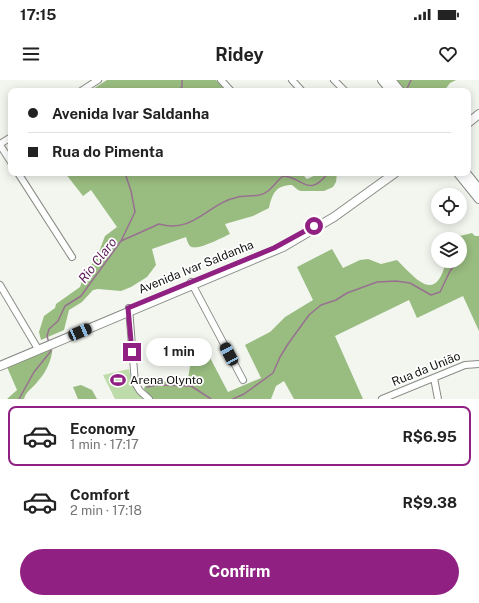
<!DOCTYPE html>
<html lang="en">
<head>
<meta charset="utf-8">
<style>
	:root { --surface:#fff; --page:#f6f6f6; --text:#222; --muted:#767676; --line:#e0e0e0; --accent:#902183 }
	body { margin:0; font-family:"Public Sans",sans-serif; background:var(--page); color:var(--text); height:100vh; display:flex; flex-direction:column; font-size:15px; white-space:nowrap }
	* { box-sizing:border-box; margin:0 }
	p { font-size:13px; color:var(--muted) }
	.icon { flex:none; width:22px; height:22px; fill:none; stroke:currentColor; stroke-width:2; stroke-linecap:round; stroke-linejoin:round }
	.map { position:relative; height:319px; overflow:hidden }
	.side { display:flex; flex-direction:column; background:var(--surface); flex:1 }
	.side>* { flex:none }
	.hud { position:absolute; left:8px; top:8px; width:463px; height:88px; border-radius:8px; box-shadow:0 2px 10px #0003; display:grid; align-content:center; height:88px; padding:0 20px; background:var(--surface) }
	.tools { position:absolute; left:431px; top:108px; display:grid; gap:8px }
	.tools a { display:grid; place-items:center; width:36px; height:36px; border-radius:50%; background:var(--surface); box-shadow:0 2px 10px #0003; font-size:20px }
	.end { position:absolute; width:18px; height:18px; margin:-9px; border:5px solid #902183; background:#fff; box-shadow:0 0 0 2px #fff }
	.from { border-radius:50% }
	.bubble { position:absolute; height:28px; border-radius:14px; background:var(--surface); box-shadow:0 2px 10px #0003; font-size:13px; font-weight:700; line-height:28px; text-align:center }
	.car { position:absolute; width:12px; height:24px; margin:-12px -6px; border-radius:5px; box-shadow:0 0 3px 1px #0007; background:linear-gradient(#222 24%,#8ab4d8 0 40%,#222 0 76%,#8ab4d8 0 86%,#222 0) }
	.hud b { display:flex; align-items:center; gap:14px; height:38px; font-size:15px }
	.hud b+b { border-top:1px solid var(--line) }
	.hud i { width:10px; height:10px; background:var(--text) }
	ul { padding:7px 0 0; list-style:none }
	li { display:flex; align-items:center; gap:12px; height:60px; margin:0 8px 6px; padding:0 12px; border:2px solid transparent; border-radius:8px }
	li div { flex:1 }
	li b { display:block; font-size:15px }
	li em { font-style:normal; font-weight:700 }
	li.on { border-color:var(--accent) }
	li>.icon { width:36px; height:36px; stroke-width:1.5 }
	.primary-button { display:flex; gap:8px; margin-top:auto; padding:8px 20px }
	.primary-button a { flex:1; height:46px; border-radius:24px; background:var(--accent); color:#fff; font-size:16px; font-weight:700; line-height:46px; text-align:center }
	.status { display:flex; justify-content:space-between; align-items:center; height:28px; padding:0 20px; background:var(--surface); direction:ltr }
	.status svg { height:11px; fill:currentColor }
	header { display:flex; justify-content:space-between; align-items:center; height:52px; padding:0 20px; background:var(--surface); font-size:18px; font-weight:700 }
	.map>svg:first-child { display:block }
</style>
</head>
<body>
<div class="status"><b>17:15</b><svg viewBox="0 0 49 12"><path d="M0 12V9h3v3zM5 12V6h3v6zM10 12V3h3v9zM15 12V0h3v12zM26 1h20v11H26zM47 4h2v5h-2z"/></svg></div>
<header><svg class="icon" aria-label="menu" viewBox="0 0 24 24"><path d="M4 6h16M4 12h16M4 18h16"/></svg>Ridey<svg class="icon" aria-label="heart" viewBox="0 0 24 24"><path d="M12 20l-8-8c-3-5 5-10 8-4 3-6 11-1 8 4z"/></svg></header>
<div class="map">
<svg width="479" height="319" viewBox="0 0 479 319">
	<rect width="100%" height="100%" fill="#f2f6ef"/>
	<path fill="#bedbaa" d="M129,289L132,305L143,319H115L103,295Z"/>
	<path fill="#99bc80" d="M107,0H216L226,11H90Z
		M397,0H456L450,3L444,11H406Z
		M65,93H301L307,99L320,93H337L336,102L333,107L324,111H301L298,110L292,105C276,105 272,114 269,128L253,136L225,144L230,154C223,157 196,172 190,166C188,164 187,160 186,157L152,169L156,185L147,197L131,207L121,211L98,209L93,210L82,222L69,230L64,250L41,260L39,252L44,236L55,228L56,224L80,207L84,195L97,177L105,156L117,147L91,110L83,116Z
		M472,153L475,156H479V251L463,216L417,238L409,220L335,256L363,319H294L284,301L276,306L271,319H153L144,309L145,306L152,303L188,299L191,280L207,272L228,312L261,298L245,265L270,252L285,237L313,220L297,187L332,169L343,188L360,180L368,179L381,184L397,180C417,200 436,224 446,181H460V159L452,158Z
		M52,265C54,276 46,293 38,301C33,308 26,311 24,319H7L17,310L7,287Z
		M81,305L92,310L97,319H78L73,307Z"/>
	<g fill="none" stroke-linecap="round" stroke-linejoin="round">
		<path stroke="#987190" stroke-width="1.5" d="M176,11L182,7V0
			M406,11L411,0
			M121,161L135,132L131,111L125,93
			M49,263L47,256L49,249L58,241L65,226L81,216L121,161L159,144C194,154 208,123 238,117C247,115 260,118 268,111C273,107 278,100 283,96C303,97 308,119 328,93
			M147,307L158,305L191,306L211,319
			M19,319L34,292L51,271L50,269
			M233,319L244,314L273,293L280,277L288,264L309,235L321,225L336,220L347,213L377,202L396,201L410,203L431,215L440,212L450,191L458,181"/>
		<defs>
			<path id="minor" d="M221,0L231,11
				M292,0L302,11
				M334,0L345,11
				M81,11L98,0
				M0,64L11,57
				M0,65L11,82
				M18,93L72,177
				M191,202L243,300
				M0,205L38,269
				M129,228L135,303L140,311L149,319
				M434,298L438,319
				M382,319L465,285L479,284"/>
			<path id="major" d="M382,0L391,11
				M391,0L400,11
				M468,43L479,34
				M458,93L479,119
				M466,93L479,109
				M0,286L283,167L334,137L395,93"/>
		</defs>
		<use href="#minor" stroke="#888c86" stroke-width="8"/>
		<use href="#major" stroke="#888c86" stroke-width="10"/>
		<use href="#minor" stroke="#fff" stroke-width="6"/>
		<use href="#major" stroke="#fff" stroke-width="8"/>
	</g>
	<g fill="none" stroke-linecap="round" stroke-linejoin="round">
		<path stroke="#902183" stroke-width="5" d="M132,272L128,228L274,168L314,146"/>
	</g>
	<defs>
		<symbol id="stadium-bare" viewBox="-9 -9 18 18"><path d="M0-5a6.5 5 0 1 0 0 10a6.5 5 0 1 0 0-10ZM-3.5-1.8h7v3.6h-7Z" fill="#902183" stroke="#fff" stroke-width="2.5" paint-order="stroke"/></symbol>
	</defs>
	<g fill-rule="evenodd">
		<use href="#stadium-bare" x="107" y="289" width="22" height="22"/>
	</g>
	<g text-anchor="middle" stroke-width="3.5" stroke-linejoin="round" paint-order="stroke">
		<g font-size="12" fill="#10120f" stroke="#fff">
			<text transform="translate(196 187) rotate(-22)" y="4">Avenida Ivar Saldanha</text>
			<text transform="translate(426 289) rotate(-22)" y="4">Rua da União</text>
		</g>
		<g font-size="12" fill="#10120f" stroke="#fff" text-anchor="start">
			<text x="130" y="304">Arena Olynto</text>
		</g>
		<g font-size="13" font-style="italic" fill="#5c1a54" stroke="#fff">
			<text transform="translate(97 180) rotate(-52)" y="5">Rio Claro</text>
		</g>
	</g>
</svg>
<div class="tools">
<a><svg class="icon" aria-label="locate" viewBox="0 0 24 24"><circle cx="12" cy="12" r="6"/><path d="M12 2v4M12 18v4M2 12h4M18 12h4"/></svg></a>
<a><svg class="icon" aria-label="layers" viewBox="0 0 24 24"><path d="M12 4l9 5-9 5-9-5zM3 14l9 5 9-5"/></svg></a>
</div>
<i class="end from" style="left:314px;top:146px"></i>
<i class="end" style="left:132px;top:272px"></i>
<div class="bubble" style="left:146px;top:258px;width:66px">1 min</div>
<i class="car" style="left:80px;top:252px;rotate:67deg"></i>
<i class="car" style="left:229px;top:274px;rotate:332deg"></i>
<div class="hud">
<b><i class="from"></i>Avenida Ivar Saldanha</b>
<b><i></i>Rua do Pimenta</b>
</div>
</div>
<section class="side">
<ul>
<li class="on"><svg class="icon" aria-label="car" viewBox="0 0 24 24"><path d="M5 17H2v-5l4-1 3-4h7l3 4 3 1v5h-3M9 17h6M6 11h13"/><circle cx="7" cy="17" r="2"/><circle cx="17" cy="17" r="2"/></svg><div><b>Economy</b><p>1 min · 17:17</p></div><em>R$6.95</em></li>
<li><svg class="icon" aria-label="car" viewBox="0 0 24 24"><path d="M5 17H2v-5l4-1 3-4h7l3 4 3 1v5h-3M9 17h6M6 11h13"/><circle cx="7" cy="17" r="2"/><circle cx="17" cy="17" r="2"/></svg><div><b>Comfort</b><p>2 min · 17:18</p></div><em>R$9.38</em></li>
</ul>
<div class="primary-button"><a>Confirm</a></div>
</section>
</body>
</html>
